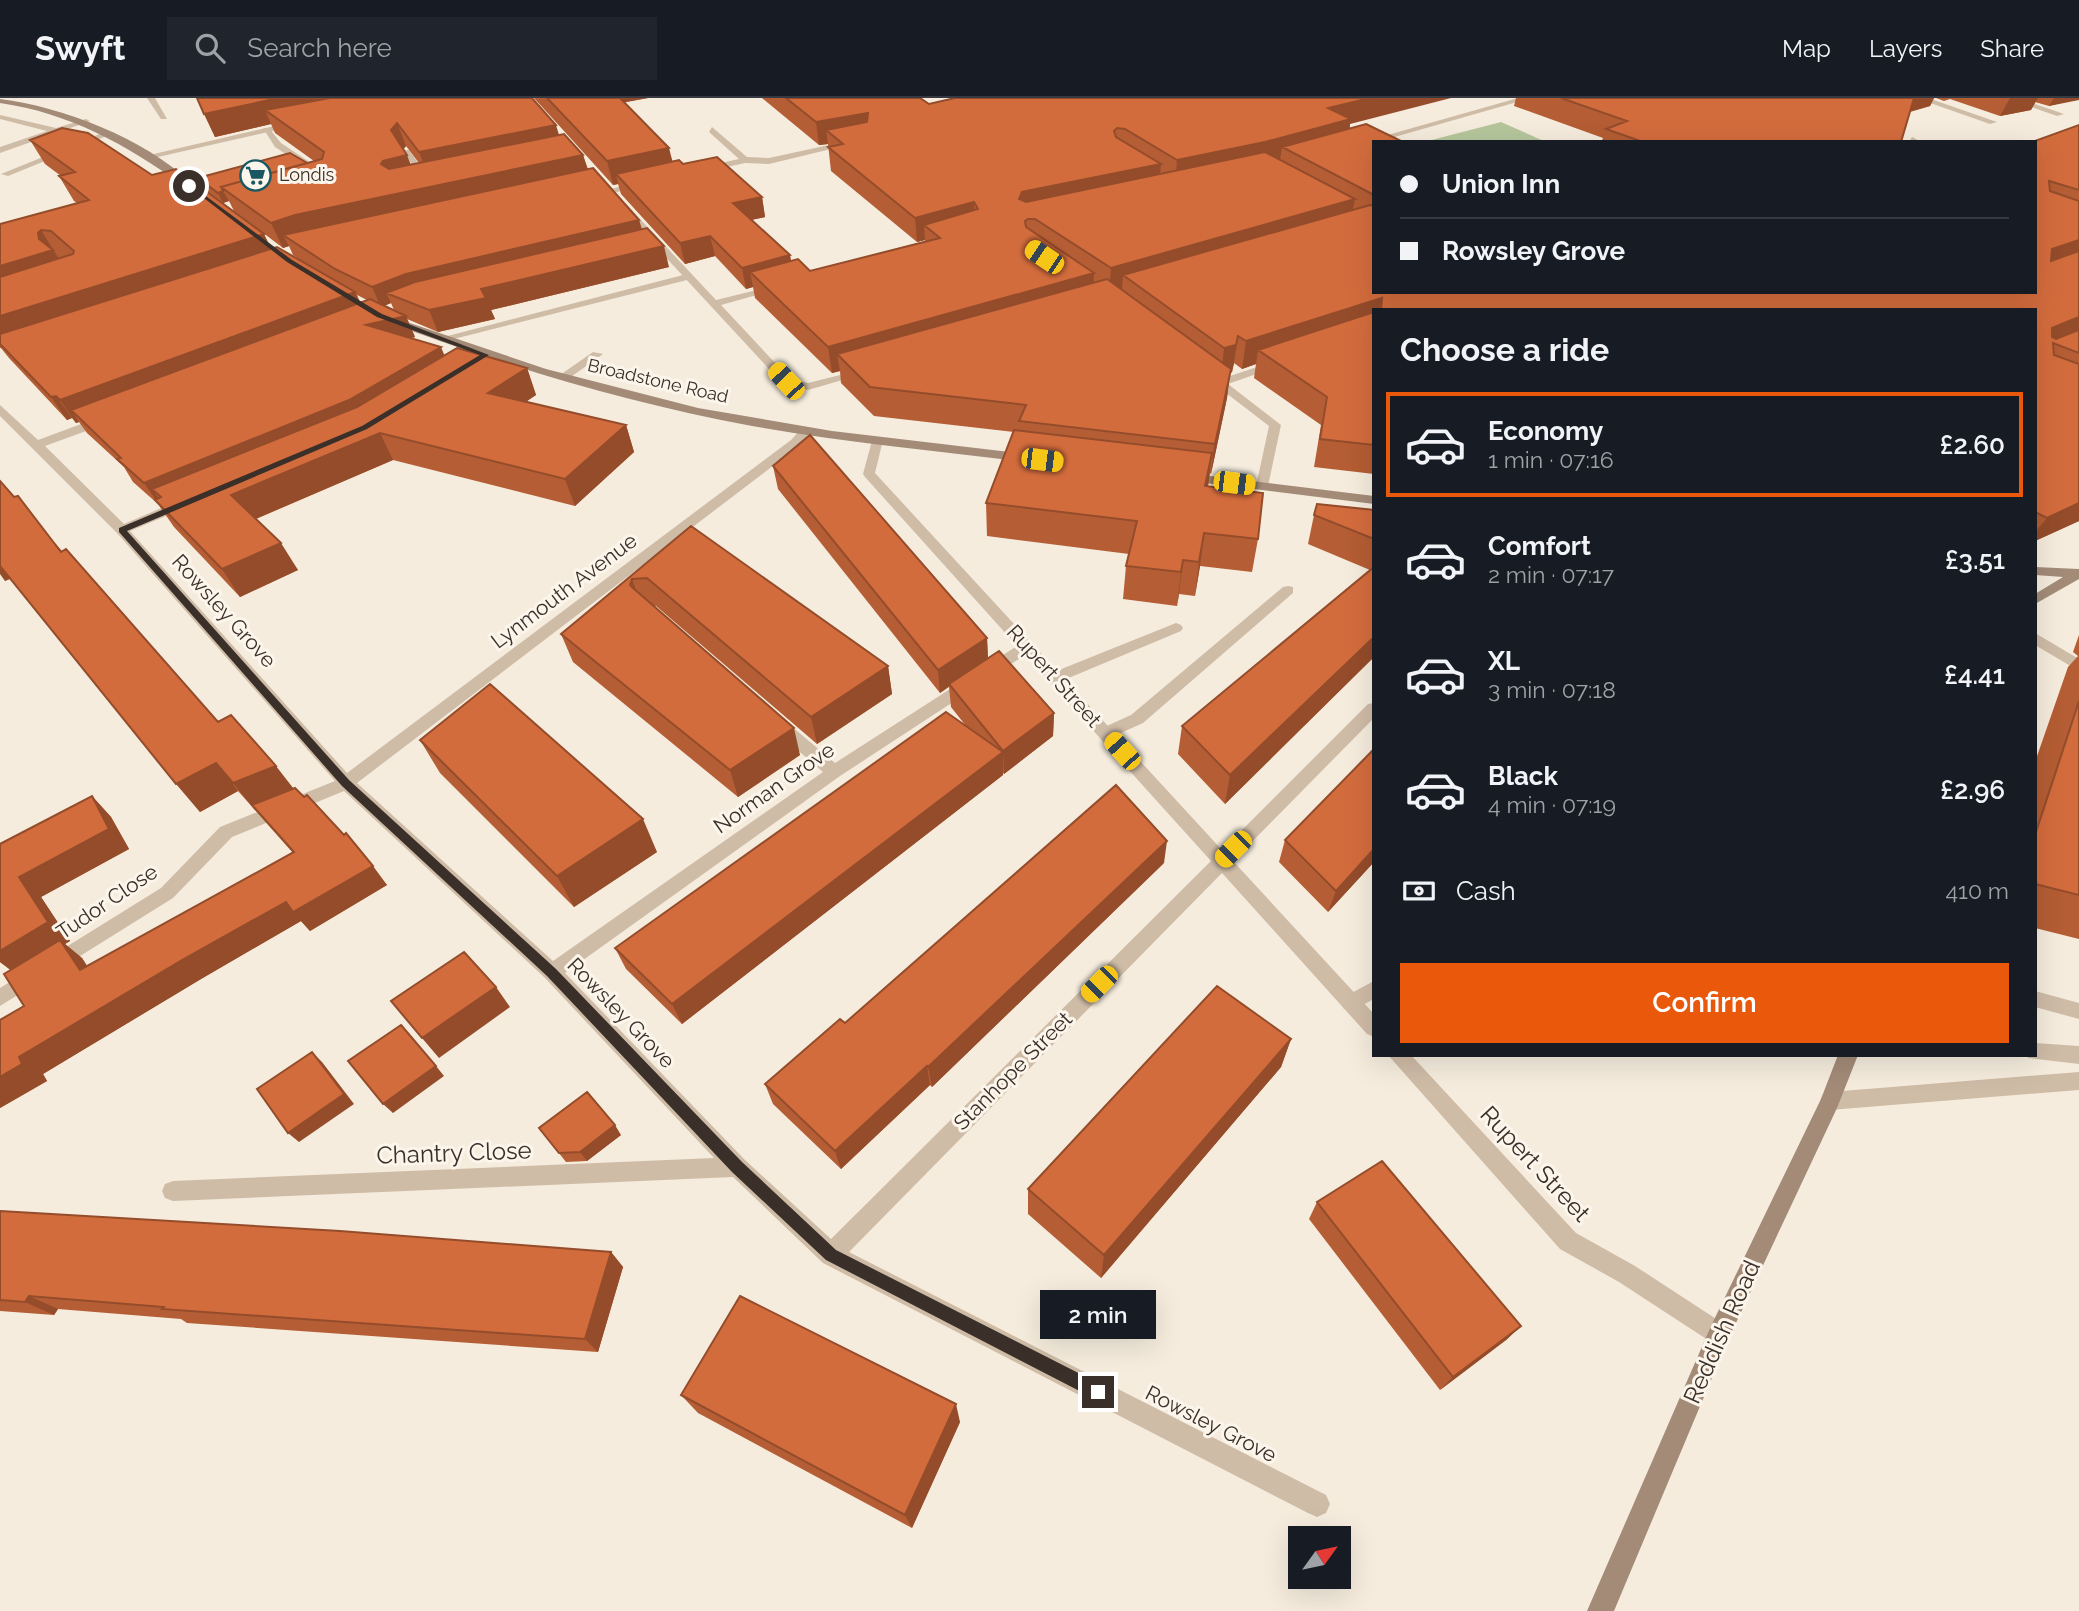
<!DOCTYPE html>
<html lang="en">
<head>
<meta charset="utf-8">
<style>
	:root { --surface:#171b24; --page:#20242c; --text:#f1f3f6; --muted:#9ea1a6; --line:#363941; --accent:#ea580c }
	body { margin:0; font-family:Raleway,sans-serif; background:var(--page); color:var(--text); height:100vh; display:flex; flex-direction:column; font-size:26px; white-space:nowrap }
	* { box-sizing:border-box; margin:0 }
	p { font-size:23px; color:var(--muted) }
	.icon { flex:none; width:38px; height:38px; fill:none; stroke:currentColor; stroke-width:2; stroke-linecap:round; stroke-linejoin:round }
	.map { position:relative; flex:1; overflow:hidden }
	.drawer { position:absolute; left:1372px; top:210px; width:665px; height:749px; display:flex; flex-direction:column; background:var(--surface); border-radius:0px; box-shadow:0 7px 28px #0002 }
	.drawer>* { flex:none }
	.hud { position:absolute; left:1372px; top:42px; width:665px; height:154px; border-radius:0px; box-shadow:0 7px 28px #0002; display:grid; align-content:center; height:154px; padding:0 28px; background:var(--surface) }
	.needle { width:46px; rotate:57deg }
	.controls { position:absolute; left:1288px; top:1428px; display:grid; gap:14px }
	.controls a { display:grid; place-items:center; width:63px; height:63px; border-radius:0px; background:var(--surface); box-shadow:0 7px 28px #0002; font-size:35px }
	.end { position:absolute; width:32px; height:32px; margin:-16px; border:9px solid #3b3029; background:#fff; box-shadow:0 0 0 4px #fff }
	.from { border-radius:50% }
	.bubble { position:absolute; height:49px; border-radius:0px; background:var(--surface); box-shadow:0 7px 28px #0002; font-size:23px; font-weight:600; line-height:49px; text-align:center }
	.car { position:absolute; width:21px; height:42px; margin:-21px -10px; border-radius:9px; box-shadow:0 0 5px 2px #0007; background:linear-gradient(#f5c518 24%,#345 0 40%,#f5c518 0 76%,#345 0 86%,#f5c518 0) }
	.hud b { display:flex; align-items:center; gap:24px; height:66px; font-size:26px }
	.hud b+b { border-top:2px solid var(--line) }
	.hud i { width:18px; height:18px; background:var(--text) }
	ul { padding:0; list-style:none }
	li { display:flex; align-items:center; gap:21px; height:105px; margin:0 14px 10px; padding:0 14px; border:4px solid transparent; border-radius:0px }
	li div { flex:1 }
	li b { display:block; font-size:26px }
	li em { font-style:normal; font-weight:600 }
	li.current { border-color:var(--accent) }
	li>.icon { width:63px; height:63px; stroke-width:1.5 }
	h2 { padding:0 28px; font-size:32px; line-height:84px }
	.pay { display:flex; align-items:center; gap:18px; height:77px; padding:0 28px; font-size:26px }
	.pay p { margin-inline-start:auto }
	.action { display:flex; gap:14px; margin-top:auto; padding:14px 28px }
	.action a { flex:1; height:80px; border-radius:0px; background:var(--accent); color:#fff; font-size:28px; font-weight:600; line-height:80px; text-align:center }
	header { display:flex; align-items:center; gap:42px; box-sizing:border-box; height:98px; padding:0 35px; background:var(--surface); border-bottom:2px solid var(--line) }
	header strong { font-size:33px }
	nav { display:flex; gap:38px; margin-inline-start:auto; font-size:24px }
	.search { width:490px; height:63px; background:var(--page); display:flex; align-items:center; gap:18px; box-sizing:border-box; padding:0 24px; border-radius:0px; color:var(--muted); font-size:26px }
	.map>svg:first-child { display:block }
</style>
</head>
<body>
<header>
<strong>Swyft</strong>
<div class="search"><svg class="icon" aria-label="search" viewBox="0 0 24 24"><circle cx="10" cy="10" r="6"/><path d="M15 15l6 6"/></svg>Search here</div>
<nav><a>Map</a><a>Layers</a><a>Share</a></nav>
</header>
<div class="map">
<svg width="2079" height="1513" viewBox="0 0 2079 1513">
	<rect width="100%" height="100%" fill="#f5ecdd"/>
	<path fill="#b5c69b" d="M1501,24L1546,44H1424Z"/>
	<g fill="none" stroke-linecap="round" stroke-linejoin="round">
		<path fill="#cfbca7" fill-rule="evenodd" d="M147,0H155L167,21H161Z
			M2005,0H2017L2064,16L2057,18Z
			M0,17L56,30L86,21L90,23L0,55V49L47,33L0,21Z
			M263,30H269L281,45L317,69V73H311L275,49Z
			M107,33L114,35L8,78L1,76Z
			M1912,39L1922,44H1909Z
			M403,52H409L431,83L429,85H423Z
			M687,176L692,179L691,181L442,244L436,241Z
			M593,254L603,256L568,281H560V277Z
			M1288,488L1293,489V495L1143,625L1112,639H1100L1098,635L1100,631L1131,617L1283,489Z
			M1176,525L1181,527L1183,530L1181,533L1059,584H1049L1046,580L1049,576Z
			M1374,883V901L1351,913L1344,911L1341,905L1344,899Z
			M2035,893L2079,905V921L2035,909Z
			M2035,945L2079,948V966L2028,960L2027,957H2035Z
			M2079,974V992L1830,1012L1823,1010L1820,1003L1823,996L1830,994Z"/>
		<path fill="#cfbca7" fill-rule="evenodd" d="M1518,0H1531L1370,46L1363,44Z
			M1916,0H1928L1997,24L1990,26Z
			M296,23L299,27L149,61L145,58Z
			M712,29L747,59L769,60L852,42L856,45L769,66L745,65L705,74L702,73V69L739,61L709,34Z
			M643,82L648,85L646,87L609,96L604,93Z
			M621,107H627L716,202L782,186V190L721,207L790,281L808,285L864,271L870,274L808,292L782,285L621,111Z
			M1275,263L1279,264V268L1228,286L1281,327L1268,388L1262,392L1256,388L1269,328L1204,278L1210,275L1221,281Z
			M0,307L38,342L100,319H108V325L45,348L124,426L180,402H190V408L130,433L347,675L791,342L802,330H810L812,333L799,348L357,685L553,863L823,674L772,630L770,626L772,622H784L835,665L1017,548L865,379L863,376L873,339L883,342L875,375L1222,752L1368,606L1374,605V620L1233,763L1374,916V939L1367,936L1222,775L849,1154L1326,1397L1330,1406L1326,1415L1317,1419L1308,1415L823,1165L733,1079L173,1103L165,1100L162,1093L165,1086L173,1083L714,1060L545,880L344,693L232,739L173,800L0,908V890L161,790L220,729L335,683L117,435L0,318ZM1025,557L1211,763L831,1141L745,1062L565,875L840,678Z
			M2035,535L2079,561V573L2035,547Z
			M1388,957H1411L1576,1135L1635,1168L1727,1228L1731,1236L1727,1244L1719,1248L1711,1244L1619,1184L1560,1151Z"/>
		<path fill="#a38b78" fill-rule="evenodd" d="M0,1C63,9 144,40 191,85L183,87C126,47 70,15 0,5Z
			M389,218L546,271L698,310L832,333L1026,356L1032,360L1026,364C935,353 843,344 752,328C627,305 505,268 385,223V219Z
			M1186,375L1374,398V406L1181,382L1180,379Z
			M2035,469L2079,471V481L2035,506V496L2063,479L2035,477Z
			M1838,957H1858L1837,1010L1727,1244L1614,1513H1587L1711,1228L1821,1001Z"/>
	</g>
	<path fill="#b55d34" fill-rule="evenodd" d="M197,0L559,37L583,57L588,71L639,122L642,131L669,169L491,212L495,221L438,234L407,221L415,239L412,240L445,257L527,270L536,297L525,304L626,327L634,354L575,408L393,362L256,421L298,472L240,499L174,429L158,406L133,384L124,369L87,335L79,324L76,325L72,320L67,322L9,260L1,250H0V126L77,105L74,103L59,78H61L45,66L30,42L152,77L264,136L271,151L302,163L293,157L289,148L283,150L234,113L229,103L223,105L204,91L198,80L307,65L314,63L275,35L271,26L215,39ZM406,48L419,65L410,66L403,52ZM357,197L367,202L360,204ZM391,205L394,212L384,208Z
		M534,0H648L624,4L672,63L683,66L762,99L765,119L751,122L790,157L791,163L810,173L925,143V142L917,144L831,73L828,46L819,47L762,0H920L929,6L1350,26V31L1374,44V194H2035V44L2079,27V423L2035,443V212H1374V376L1314,369L1321,327L1254,280L1256,266L1242,271L1234,265L1232,274L1230,275L1227,300L1211,376L1210,375L1208,389L1258,441L1252,474L1200,468L1195,498L1179,496L1177,508L1123,501L1126,468L1129,456L987,438L986,405L1014,334L874,318L841,285L840,273L832,275L755,200L753,189L746,191L715,158L685,166L621,96L618,86L613,87Z
		M1516,0H1934L1930,8L1910,14L1901,44H1601L1603,40L1514,8Z
		M1936,0H2079L2049,8L2035,4L2031,12L2000,18L1950,1L1944,3Z
		M773,368L987,540L988,560L1054,615L1053,638L1004,676L1003,675V677L682,926L626,871L615,850L966,628L951,609L949,589L940,595L778,391Z
		M14,399L62,453L218,624L294,691L387,787L310,833L301,823L201,881L43,976L47,983L0,1010L24,908L11,872L0,864V746L92,698L111,719L129,751L41,799L70,843L65,846L82,860L87,868L293,755L238,693L200,714L10,481L5,483Z
		M1314,417L1374,441V559L1225,706L1178,656L1182,628L1370,472L1308,446Z
		M691,428L888,568L892,596L817,646L656,508H653L800,657L738,699L573,564L561,536Z
		M2079,537V841L2035,830V664L2068,569L2078,558L2073,554Z
		M420,642L657,754L574,809L440,675Z
		M1285,742L1374,764L1328,814L1279,764Z
		M1164,765L932,989L930,987L841,1071L773,1006L765,986L845,925Z
		M1291,941L1281,969L1101,1180L1028,1116V1091Z
		M539,1030L621,1037L587,1063L566,1064Z
		M1317,1104L1521,1228L1506,1242L1440,1292L1309,1121Z
		M0,1113L611,1154L623,1169L598,1254L187,1225L181,1221L58,1211L54,1217L0,1213Z
		M681,1297L960,1324L912,1430L698,1315Z"/>
	<path fill="#944c2b" d="M279,0H409L265,12L271,26L215,39L204,16Z
		M609,0H648L611,7Z
		M1370,0H1451L1350,26L1347,44L1282,49L1280,62L1175,86L1177,62L1328,10Z
		M1913,0H1934L1930,8L1905,15Z
		M2010,0H2038L2031,12L2000,18Z
		M2054,0H2079V2L2049,8Z
		M868,15L871,38L826,32L828,46L819,47L816,24Z
		M397,25L406,48L400,55L391,32Z
		M556,27L563,50L428,77L419,54Z
		M669,50L675,73L616,76L618,86L613,87L607,63Z
		M407,57L416,80L392,86L381,66L383,63Z
		M583,57L590,80L283,137L289,148L283,150L271,125L295,117Z
		M1161,66L1159,89L1022,118L1019,101L1022,94Z
		M223,93L229,103L223,105L218,95Z
		M762,99L765,119L737,125L733,105Z
		M1355,101L1350,125L1123,177L1122,191L1109,195L1111,170Z
		M974,104L975,128L924,127L925,142L917,144L915,120Z
		M639,122L644,141L386,195L391,205L381,209L372,189L406,176Z
		M41,132L69,177L0,199V168L39,141L38,135Z
		M264,136L276,161L0,246V218Z
		M710,138L715,158L685,166L680,145Z
		M2079,142V161L2035,177L2052,151Z
		M664,148L669,169L491,212L495,221L438,234L429,212L481,191Z
		M790,157L793,178L750,174L753,189L746,191L742,170Z
		M1094,175L1093,200L837,256L840,273L832,275L828,249Z
		M355,194L365,215L71,312L79,324L76,325L60,302Z
		M1382,200L1379,212H1374V227L1258,252L1256,266L1242,271L1246,243Z
		M406,218L415,239L376,248L366,227Z
		M2079,219V237L2053,245L2049,251L2052,230Z
		M1238,238L1234,265L1232,274L1230,275L1227,300L1211,376L1224,250Z
		M441,249L450,271L152,391L163,407L158,405L144,385Z
		M527,270L536,297L499,322L488,295Z
		M56,298L72,320L67,322L51,299Z
		M626,327L634,354L575,408L565,381Z
		M380,335L393,362L248,424L231,397Z
		M1212,355L1208,388H1205Z
		M2079,405V423L2035,443V434L2047,420Z
		M1204,435L1200,468L1195,498L1199,464Z
		M281,445L298,472L240,499L222,471Z
		M1183,462L1179,496L1177,508L1181,474Z
		M0,467L11,480L5,483L0,476Z
		M632,481L642,509L630,487Z
		M1374,539V559L1225,706L1230,677Z
		M987,540L988,563L949,586V588L940,595L938,572Z
		M888,568L892,596L817,646L811,619Z
		M1054,615L1053,638L1004,676L1003,653Z
		M794,630L800,657L738,699L730,672Z
		M1003,654V677L682,926L672,906Z
		M216,665L238,693L200,714L176,686Z
		M276,668L297,695L255,712L233,685Z
		M92,698L111,719L129,751L41,799L70,843L65,846L82,860L101,890L17,877L0,864V853L19,779Z
		M643,721L657,754L574,809L557,778Z
		M1167,743L1164,765L932,989L928,969Z
		M1374,751V764L1328,814L1336,793Z
		M373,768L387,787L310,833L301,823L201,881L43,976L47,983L0,1010V979L19,959L182,862L286,804Z
		M496,889L510,909L439,960L422,940Z
		M1291,941L1281,969L1101,1180L1104,1157Z
		M312,954L322,964L354,1006L299,1044L288,1035Z
		M436,968L444,978L393,1015L383,1006Z
		M927,968L930,987L841,1071L835,1053Z
		M615,1027L621,1037L587,1063L580,1054Z
		M611,1154L623,1169L598,1254L585,1241Z
		M29,1198L58,1211L54,1217L25,1204Z
		M1521,1228L1506,1242L1440,1292L1453,1279Z
		M956,1306L960,1324L912,1430L905,1417Z"/>
	<path fill="#d36c3d" stroke="#944c2b" stroke-width="2" d="M197,0H279L204,16Z
		M330,0H532L556,27L419,54L397,25L391,32L407,57L383,63L381,66L389,71L564,36L583,57L295,117L271,125L221,89L322,61L324,54L265,12Z
		M547,0H620L669,50L607,63Z
		M786,0H920L929,6L955,0H1370L1328,10L1351,21L1265,44L1177,62L1125,31L1117,30L1114,33L1116,39L1161,66L1022,94L1019,101L1026,104L1265,54L1355,101L1111,170L1035,121H1028L1025,123L1026,129L1094,175L828,249L750,174L798,161L810,173L940,140L924,127L978,111L974,104L915,120L828,49L843,46L826,32L867,24L868,15L816,24Z
		M1561,0H1914L1901,44H1643L1606,31L1627,23Z
		M1366,26L1403,44H1374V97L1282,49Z
		M2079,27V92L2049,83L2050,93L2079,103V142L2052,151L2051,163L2079,153V219L2052,230V239L2056,241L2079,232V255L2053,245L2054,257L2079,266V405L2047,420L2035,414V212H1380L1381,211L1382,200L1246,243L1238,238L1236,247L1224,250L1123,177L1370,107L1374,108V194H2035V44H2032Z
		M62,30L88,35L152,77L176,71L264,136L0,218V179L73,156L74,153L51,133L41,132L38,135L39,141L53,152L0,168V126L89,102L59,78L75,74L30,42Z
		M290,55L307,65L221,89L223,93L218,95L198,80Z
		M717,59L762,99L733,105L790,157L742,170L710,138L680,145L616,76L679,62L683,66Z
		M593,70L639,122L406,176L372,189L335,171L283,137Z
		M647,130L664,148L481,191L486,200L429,212L386,195L415,184Z
		M277,149L355,194L60,302L56,298L51,299L0,246V236Z
		M1107,181L1231,271L1215,346L1019,323L1026,307L870,289L837,256Z
		M370,201L406,218L366,227L441,249L349,302L144,385L117,361L121,360L71,312Z
		M1374,214V347L1320,341L1327,299L1258,252Z
		M457,250L527,270L488,295L626,327L565,381L380,335L231,397L281,445L222,471L155,402L161,399L152,391L357,309Z
		M1014,332L1212,355L1205,388L1263,395L1258,441L1204,435L1199,464L1183,462L1181,474L1126,468L1137,423L986,405Z
		M810,337L987,540L938,572L773,368Z
		M0,383L14,399L18,398L61,454L66,451L218,624L231,617L276,668L233,685L216,665L176,686L0,468Z
		M1317,406L1374,412V441L1314,417Z
		M691,428L888,568L811,619L647,480L632,481L630,487L633,490L794,630L730,672L561,536Z
		M1374,469V539L1230,677L1182,628Z
		M999,553L1054,615L1003,653L949,586Z
		M490,586L643,721L557,778L420,642Z
		M2079,603V797L2035,786V737Z
		M946,614L1003,654L672,906L615,850Z
		M1374,651V751L1336,793L1285,742Z
		M1116,687L1167,743L928,969L927,968L835,1053L765,986L840,921L845,925Z
		M295,690L304,699L307,697L344,737L346,735L373,768L293,814L286,804L182,862L19,959L22,966L0,979V922L24,908L4,876L60,842L80,872L294,754L252,707Z
		M92,698L109,731L19,779L48,824L0,853V746Z
		M464,854L496,889L422,940L391,903Z
		M1217,888L1291,941L1104,1157L1028,1091Z
		M401,927L436,968L383,1006L348,963Z
		M312,954L344,996L288,1035L257,991Z
		M587,994L615,1027L580,1054L559,1055L539,1030Z
		M1382,1063L1521,1228L1453,1279L1317,1104Z
		M0,1113L340,1133L611,1154L585,1241L162,1211L164,1209L29,1198L25,1204L0,1202Z
		M740,1198L956,1306L905,1417L681,1297Z"/>
	<path fill="#3b3029" d="M187,87H191L292,162L382,216L489,257L367,331L127,433L349,682L556,871L742,1064L836,1152L1104,1288L1106,1294L1104,1300L1098,1302L1093,1300L826,1162L732,1074L547,878L342,688L119,434V430L362,328L480,257L377,219L287,164Z"/>
	<defs>
		<symbol id="supermarket-ring" viewBox="-11 -11 22 22"><circle r="9.5" fill="#fcf5eb" stroke="#195862" stroke-width="1.5"/><path d="M-6-5.5h2.5l.6 2H6L4.5 2H-2.5L-4.4-4H-6ZM-1.5 3.2a1.3 1.3 0 1 0 .1 0ZM3 3.2a1.3 1.3 0 1 0 .1 0Z" fill="#195862"/></symbol>
	</defs>
	<g fill-rule="evenodd">
		<use href="#supermarket-ring" x="238" y="60" width="35" height="35"/>
	</g>
	<g text-anchor="middle" stroke-width="6" stroke-linejoin="round" paint-order="stroke">
		<g font-size="18" fill="#3b3029" stroke="#fcf5eb" text-anchor="start">
			<text x="279" y="83">Londis</text>
		</g>
		<g font-size="18" fill="#3b3029" stroke="#fcf5eb">
			<text transform="translate(658 283) rotate(13)" y="6">Broadstone Road</text>
		</g>
		<g font-size="21" fill="#3b3029" stroke="#fcf5eb">
			<text transform="translate(564 493) rotate(-37)" y="7">Lynmouth Avenue</text>
			<text transform="translate(224 513) rotate(48)" y="7">Rowsley Grove</text>
			<text transform="translate(1054 578) rotate(48)" y="7">Rupert Street</text>
			<text transform="translate(774 690) rotate(-35)" y="7">Norman Grove</text>
			<text transform="translate(107 804) rotate(-34)" y="7">Tudor Close</text>
			<text transform="translate(621 915) rotate(46)" y="7">Rowsley Grove</text>
			<text transform="translate(1013 973) rotate(-45)" y="7">Stanhope Street</text>
			<text transform="translate(1211 1326) rotate(27)" y="7">Rowsley Grove</text>
		</g>
		<g font-size="24" fill="#3b3029" stroke="#fcf5eb">
			<text transform="translate(454 1055) rotate(-2)" y="8">Chantry Close</text>
			<text transform="translate(1535 1066) rotate(47)" y="8">Rupert Street</text>
			<text transform="translate(1722 1234) rotate(-66)" y="8">Reddish Road</text>
		</g>
	</g>
</svg>
<div class="controls">
<a><svg class="needle" viewBox="-14 -14 28 28"><path d="M0-13l5 13h-10z" fill="#e53935"/><path d="M0 13l5-13h-10z" fill="#9ea1a6"/></svg></a>
</div>
<i class="end from" style="left:189px;top:88px"></i>
<i class="end" style="left:1098px;top:1294px"></i>
<div class="bubble" style="left:1040px;top:1192px;width:116px">2 min</div>
<i class="car" style="left:1044px;top:159px;rotate:304deg"></i>
<i class="car" style="left:786px;top:283px;rotate:317deg"></i>
<i class="car" style="left:1042px;top:362px;rotate:97deg"></i>
<i class="car" style="left:1234px;top:385px;rotate:97deg"></i>
<i class="car" style="left:1122px;top:653px;rotate:318deg"></i>
<i class="car" style="left:1233px;top:751px;rotate:225deg"></i>
<i class="car" style="left:1099px;top:886px;rotate:225deg"></i>
<div class="hud">
<b><i class="from"></i>Union Inn</b>
<b><i></i>Rowsley Grove</b>
</div>
<section class="drawer">
<h2>Choose a ride</h2>
<ul>
<li class="current"><svg class="icon" aria-label="car" viewBox="0 0 24 24"><path d="M5 17H2v-5l4-1 3-4h7l3 4 3 1v5h-3M9 17h6M6 11h13"/><circle cx="7" cy="17" r="2"/><circle cx="17" cy="17" r="2"/></svg><div><b>Economy</b><p>1 min · 07:16</p></div><em>£2.60</em></li>
<li><svg class="icon" aria-label="car" viewBox="0 0 24 24"><path d="M5 17H2v-5l4-1 3-4h7l3 4 3 1v5h-3M9 17h6M6 11h13"/><circle cx="7" cy="17" r="2"/><circle cx="17" cy="17" r="2"/></svg><div><b>Comfort</b><p>2 min · 07:17</p></div><em>£3.51</em></li>
<li><svg class="icon" aria-label="car" viewBox="0 0 24 24"><path d="M5 17H2v-5l4-1 3-4h7l3 4 3 1v5h-3M9 17h6M6 11h13"/><circle cx="7" cy="17" r="2"/><circle cx="17" cy="17" r="2"/></svg><div><b>XL</b><p>3 min · 07:18</p></div><em>£4.41</em></li>
<li><svg class="icon" aria-label="car" viewBox="0 0 24 24"><path d="M5 17H2v-5l4-1 3-4h7l3 4 3 1v5h-3M9 17h6M6 11h13"/><circle cx="7" cy="17" r="2"/><circle cx="17" cy="17" r="2"/></svg><div><b>Black</b><p>4 min · 07:19</p></div><em>£2.96</em></li>
</ul>
<div class="pay"><svg class="icon" aria-label="cash" viewBox="0 0 24 24"><path d="M3 7h18v10H3z"/><circle cx="12" cy="12" r="2"/></svg>Cash<p>410 m</p></div>
<div class="action"><a>Confirm</a></div>
</section>
</div>
</body>
</html>
